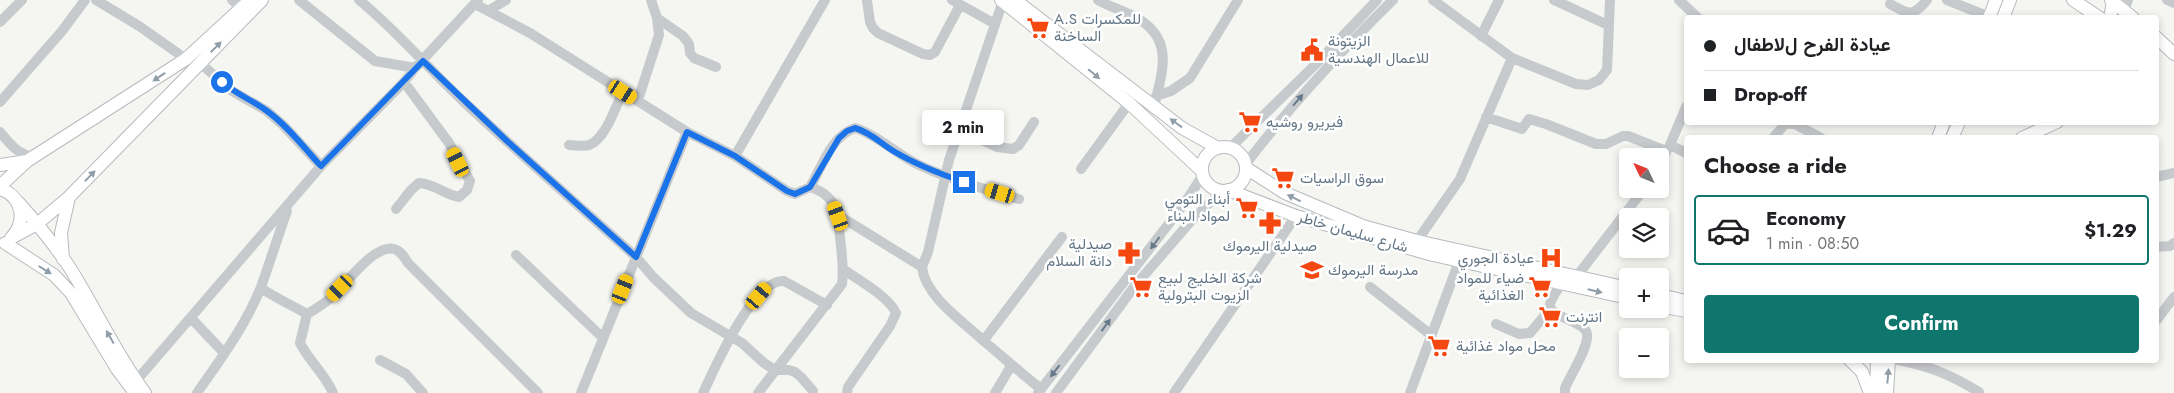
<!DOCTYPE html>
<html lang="en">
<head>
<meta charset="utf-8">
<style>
	:root { --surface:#fff; --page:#f6f6f6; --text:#202124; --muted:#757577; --line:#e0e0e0; --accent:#0f766e }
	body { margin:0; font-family:Jost,Vazirmatn,sans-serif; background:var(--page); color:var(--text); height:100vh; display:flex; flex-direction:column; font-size:19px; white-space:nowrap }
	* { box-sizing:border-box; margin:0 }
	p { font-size:16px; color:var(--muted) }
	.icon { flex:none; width:28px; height:28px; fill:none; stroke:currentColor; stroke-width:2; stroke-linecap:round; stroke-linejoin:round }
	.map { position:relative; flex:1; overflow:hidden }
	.sheet { position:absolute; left:1684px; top:135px; width:475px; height:228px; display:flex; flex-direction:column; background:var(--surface); border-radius:5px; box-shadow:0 2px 8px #0003 }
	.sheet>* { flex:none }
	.banner { position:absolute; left:1684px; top:15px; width:475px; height:110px; border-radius:5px; box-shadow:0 2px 8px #0003; display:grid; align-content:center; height:110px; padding:0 20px; background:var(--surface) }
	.needle { width:32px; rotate:313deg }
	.controls { position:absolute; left:1619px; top:148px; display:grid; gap:10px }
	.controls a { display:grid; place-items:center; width:50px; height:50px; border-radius:5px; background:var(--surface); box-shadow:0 2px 8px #0003; font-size:25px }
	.end { position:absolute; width:22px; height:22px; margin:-11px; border:6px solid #1a73e8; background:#fff; box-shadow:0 0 0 2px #fff }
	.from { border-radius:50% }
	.bubble { position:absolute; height:35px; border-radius:5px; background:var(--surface); box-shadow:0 2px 8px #0003; font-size:16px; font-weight:700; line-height:35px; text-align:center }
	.car { position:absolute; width:15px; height:30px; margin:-15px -8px; border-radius:6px; box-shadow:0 0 4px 1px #0007; background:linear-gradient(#f5c518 24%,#345 0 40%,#f5c518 0 76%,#345 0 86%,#f5c518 0) }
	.banner b { display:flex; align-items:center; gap:18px; height:48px; font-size:19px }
	.banner b+b { border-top:1px solid var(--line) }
	.banner i { width:12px; height:12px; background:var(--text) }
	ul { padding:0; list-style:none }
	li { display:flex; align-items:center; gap:15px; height:70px; margin:0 10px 8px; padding:0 10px; border:2px solid var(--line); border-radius:5px }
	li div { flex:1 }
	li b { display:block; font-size:19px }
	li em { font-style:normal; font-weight:700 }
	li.on { border-color:var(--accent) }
	li>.icon { width:45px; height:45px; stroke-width:1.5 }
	h2 { padding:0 20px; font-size:22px; line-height:60px }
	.action { display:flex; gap:10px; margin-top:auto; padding:10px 20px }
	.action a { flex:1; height:58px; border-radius:5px; background:var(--accent); color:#fff; font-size:20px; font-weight:700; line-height:58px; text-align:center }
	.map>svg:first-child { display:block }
</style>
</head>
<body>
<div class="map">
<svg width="2174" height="393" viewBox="0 0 2174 393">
	<rect width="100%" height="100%" fill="#f5f6f1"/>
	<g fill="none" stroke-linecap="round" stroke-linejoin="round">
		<defs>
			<path id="major" d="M1001,0L1129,103L1202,171
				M1015,0L1182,128L1218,148
				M2073,0L2100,18
				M2111,0L2133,18
				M1989,18L1996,0
				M2003,18L2010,0
				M2110,18L2113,2
				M2156,37L2174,54
				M1938,138L1944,122
				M1952,138L1959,122
				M2022,138L2057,122
				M1202 169a22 22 0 1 1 44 0a22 22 0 1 1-44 0Z
				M0,165L27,161
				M1246,168L1285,193L1363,226L1417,241L1628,288
				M0,186L27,161L186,59L250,0
				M0,189C22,196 27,220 12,237
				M1228,190L1296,216L1433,255L1628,298
				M18,202C36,222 53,243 68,265C95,307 115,353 145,393
				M11,238L37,224L69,197L262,0
				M5,243L54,275L71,293L117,369L135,393
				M63,259L61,233L69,197
				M1660,295L1686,301
				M1660,306L1686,311
				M1850,360L1862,372L1870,393
				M1876,393L1877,360
				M1887,393L1889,360"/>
		</defs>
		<use href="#major" stroke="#b7bbbf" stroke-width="14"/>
		<path stroke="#c7cacd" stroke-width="10" d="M96,0L139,26L186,59
			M232,0L242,8
			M299,0L375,61L415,68
			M359,0C397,31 428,68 463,101C520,154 578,205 636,257L653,277L691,313L742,343L764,363L775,370H789L795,372L801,377L813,391
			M867,0L870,22L873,28L878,33L923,54L930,55L935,52L960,5
			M952,0L995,24
			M1098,0C1110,7 1124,11 1137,18C1175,40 1162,72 1154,107
			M1433,0L1512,58L1576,84L1588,85L1599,80L1607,70L1610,0
			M1554,0L1608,25
			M1679,0L1698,18
			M1947,0L1982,14
			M2167,0L2174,3
			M475,4L530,33L687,132L735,156L787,191L795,194L810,187C826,192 833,200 838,215L922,267C925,297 965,323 985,342C1004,358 1022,374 1041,389
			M1890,4C1909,14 1912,18 1927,0
			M2124,10L2128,0
			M488,11L506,0
			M657,18L683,36L689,44L690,53L694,58L716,67
			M0,22L22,0
			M1481,36L1499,0
			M200,63L232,91L267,111L283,125L321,166
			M1156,96L1171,91L1190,78L1238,0
			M638,100L659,35L657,18L651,0
			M0,102L62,31L85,0
			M1486,117L1522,129L1529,119L1546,124L1596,144H1606L1623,136H1628L1666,151
			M960,130L997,147L1013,149L1019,145L1034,122
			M0,132C10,144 17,154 34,157
			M1773,138L1785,124H1795L1821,138
			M569,145C575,145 583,147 589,145C605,140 616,106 623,91
			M1670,145L1686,153
			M1230,148L1319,61L1377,0
			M735,156L825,0
			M1660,162L1670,145L1686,107
			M1245,165C1290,106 1340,52 1393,0
			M1081,169L1129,103
			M2156,177L2174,173
			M810,187C822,167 831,136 855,128C878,135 897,155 919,165C951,180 985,189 1019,199
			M396,209L411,190L419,183C433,183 445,195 459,197L467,190L470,181L449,143L404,82
			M1417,241L1460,179L1512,58
			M2156,247L2170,246L2174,243
			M516,255L603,338
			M922,267L928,252L949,160L1003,1
			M844,270C859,280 889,297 896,313L890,326L848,387L847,393
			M1577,276L1644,189
			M1562,283C1558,289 1552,297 1550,304C1548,318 1585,320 1587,334C1589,347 1570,376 1565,388V393
			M1370,287L1431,335
			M261,288C275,298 292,305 307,314
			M191,318L224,353
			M2156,321L2174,297
			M1496,324L1519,334L1530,333L1551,308
			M984,340L1062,237
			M380,360L406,374L423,393
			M1898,360C1930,366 1951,375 1979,392
			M136,381L321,166L404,82L415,68L478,0
			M197,393C220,360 246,325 261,287C270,262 278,236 287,211
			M333,393C325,374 309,361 300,343L307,314C316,309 325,303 333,296C346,284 374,244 394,249C401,251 405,258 408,263L538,393
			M581,393L687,132
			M703,393C715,368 753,279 784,281L827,305
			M758,393L842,284C845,262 839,239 838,215
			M995,393L1011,366
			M1038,393L1184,204L1203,175
			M1056,393L1134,287L1191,221L1223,190
			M1174,393L1296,216
			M1410,393L1461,256"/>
		<use href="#major" stroke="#fff" stroke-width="12"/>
	</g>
	<defs><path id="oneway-solid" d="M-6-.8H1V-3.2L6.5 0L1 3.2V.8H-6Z" transform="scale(1.25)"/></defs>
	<g fill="#909eaa">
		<use href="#oneway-solid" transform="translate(216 47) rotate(-45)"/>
		<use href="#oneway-solid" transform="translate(1094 74) rotate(40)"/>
		<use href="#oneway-solid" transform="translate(159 77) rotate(146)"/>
		<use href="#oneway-solid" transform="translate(1176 123) rotate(-144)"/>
		<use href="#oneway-solid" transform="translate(90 176) rotate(-46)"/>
		<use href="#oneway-solid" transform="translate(1294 198) rotate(-154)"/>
		<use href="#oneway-solid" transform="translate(45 270) rotate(32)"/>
		<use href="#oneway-solid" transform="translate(1595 291) rotate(13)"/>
		<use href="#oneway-solid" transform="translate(110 337) rotate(-120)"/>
		<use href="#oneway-solid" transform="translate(1888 376) rotate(-85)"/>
	</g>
	<g fill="#667989">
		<use href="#oneway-solid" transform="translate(1298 100) rotate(-49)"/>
		<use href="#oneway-solid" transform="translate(1155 243) rotate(127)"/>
		<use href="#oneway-solid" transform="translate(1106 325) rotate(-54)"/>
		<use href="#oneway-solid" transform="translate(1055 371) rotate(128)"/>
	</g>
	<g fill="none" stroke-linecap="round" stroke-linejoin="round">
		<path stroke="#1a73e8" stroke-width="6" d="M222,82C236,94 252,100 267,111C288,126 304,148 321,166L423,61L507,141L636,257L687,132L735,156L787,191L795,194L810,187L839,138L847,131L855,128C872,133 881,144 895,152C917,165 940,174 964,182"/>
	</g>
	<defs>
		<symbol id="supermarket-bare" viewBox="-9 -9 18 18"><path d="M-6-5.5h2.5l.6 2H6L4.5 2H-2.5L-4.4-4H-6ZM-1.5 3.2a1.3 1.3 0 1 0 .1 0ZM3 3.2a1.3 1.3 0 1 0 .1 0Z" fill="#f54811" stroke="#fff" stroke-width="2.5" paint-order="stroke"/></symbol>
		<symbol id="civic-bare" viewBox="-9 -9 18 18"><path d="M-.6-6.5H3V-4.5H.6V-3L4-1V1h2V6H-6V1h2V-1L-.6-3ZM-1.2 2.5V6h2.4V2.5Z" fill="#f54811" stroke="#fff" stroke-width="2.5" paint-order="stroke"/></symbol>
		<symbol id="pharmacy-bare" viewBox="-9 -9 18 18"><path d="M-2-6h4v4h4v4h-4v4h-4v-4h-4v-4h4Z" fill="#f54811" stroke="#fff" stroke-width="2.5" paint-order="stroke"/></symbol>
		<symbol id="hospital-bare" viewBox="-9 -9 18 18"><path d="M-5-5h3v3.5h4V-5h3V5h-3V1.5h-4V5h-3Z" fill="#f54811" stroke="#fff" stroke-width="2.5" paint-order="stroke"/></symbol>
		<symbol id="school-bare" viewBox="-9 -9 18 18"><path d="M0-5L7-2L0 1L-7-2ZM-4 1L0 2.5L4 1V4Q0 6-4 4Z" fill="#f54811" stroke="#fff" stroke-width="2.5" paint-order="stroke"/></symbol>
	</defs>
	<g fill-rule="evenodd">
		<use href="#supermarket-bare" x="1022" y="12" width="32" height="32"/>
		<use href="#civic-bare" x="1296" y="34" width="32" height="32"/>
		<use href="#supermarket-bare" x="1234" y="106" width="32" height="32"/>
		<use href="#supermarket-bare" x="1267" y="162" width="32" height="32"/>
		<use href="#supermarket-bare" x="1231" y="192" width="32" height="32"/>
		<use href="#pharmacy-bare" x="1254" y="207" width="32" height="32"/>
		<use href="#pharmacy-bare" x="1113" y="237" width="32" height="32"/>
		<use href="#hospital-bare" x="1535" y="242" width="32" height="32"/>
		<use href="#school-bare" x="1296" y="254" width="32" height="32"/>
		<use href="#supermarket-bare" x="1125" y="271" width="32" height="32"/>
		<use href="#supermarket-bare" x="1524" y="271" width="32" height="32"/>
		<use href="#supermarket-bare" x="1534" y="301" width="32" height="32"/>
		<use href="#supermarket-bare" x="1423" y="330" width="32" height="32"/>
	</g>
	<g text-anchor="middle" stroke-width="5" stroke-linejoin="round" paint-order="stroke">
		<g font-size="15" fill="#617585" stroke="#fff" text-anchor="start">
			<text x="1054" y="24">A.S للمكسرات<tspan x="1054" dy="17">الساخنة</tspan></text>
			<text x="1328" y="46">الزيتونة<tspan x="1328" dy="17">للاعمال الهندسية</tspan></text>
			<text x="1266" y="127">فيريرو روشيه</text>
			<text x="1300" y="183">سوق الراسيات</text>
			<text x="1230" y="204" text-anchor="end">أبناء التومي<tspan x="1230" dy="17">لمواد البناء</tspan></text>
			<text x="1112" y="249" text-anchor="end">صيدلية<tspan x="1112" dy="17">دانة السلام</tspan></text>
			<text x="1270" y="251" text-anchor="middle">صيدلية اليرموك</text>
			<text x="1534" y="263" text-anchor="end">عيادة الجوري</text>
			<text x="1328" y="275">مدرسة اليرموك</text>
			<text x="1158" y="283">شركة الخليج لبيع<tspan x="1158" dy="17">الزيوت البترولية</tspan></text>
			<text x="1524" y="283" text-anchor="end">ضياء للمواد<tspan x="1524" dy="17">الغذائية</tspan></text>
			<text x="1566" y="322">انترنت</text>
			<text x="1456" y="351">محل مواد غذائية</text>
		</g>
		<g font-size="15" fill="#617585" stroke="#fff">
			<text transform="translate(1353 232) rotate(16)" y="5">شارع سليمان خاطر</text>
		</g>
	</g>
</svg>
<div class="controls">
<a><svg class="needle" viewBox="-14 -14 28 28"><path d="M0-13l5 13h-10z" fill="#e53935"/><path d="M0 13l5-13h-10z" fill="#757577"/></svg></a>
<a><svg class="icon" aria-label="layers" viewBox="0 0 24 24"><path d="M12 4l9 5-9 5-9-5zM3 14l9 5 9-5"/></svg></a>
<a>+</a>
<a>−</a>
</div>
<i class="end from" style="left:222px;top:82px"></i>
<i class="end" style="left:964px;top:182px"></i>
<div class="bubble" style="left:922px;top:110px;width:82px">2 min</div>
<i class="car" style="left:623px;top:92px;rotate:122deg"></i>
<i class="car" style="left:458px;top:162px;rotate:334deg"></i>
<i class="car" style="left:1000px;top:193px;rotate:287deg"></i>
<i class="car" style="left:838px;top:216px;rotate:340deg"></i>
<i class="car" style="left:340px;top:288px;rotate:224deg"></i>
<i class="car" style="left:623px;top:289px;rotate:22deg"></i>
<i class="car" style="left:759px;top:296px;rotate:40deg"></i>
<div class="banner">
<b><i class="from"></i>عيادة الفرح لﻻطفال</b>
<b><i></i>Drop-off</b>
</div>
<section class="sheet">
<h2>Choose a ride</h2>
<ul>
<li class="on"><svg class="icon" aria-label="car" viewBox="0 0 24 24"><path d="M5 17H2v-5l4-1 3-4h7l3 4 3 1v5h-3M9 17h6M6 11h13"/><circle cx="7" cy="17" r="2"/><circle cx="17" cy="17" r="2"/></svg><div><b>Economy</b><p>1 min · 08:50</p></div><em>$1.29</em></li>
</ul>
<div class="action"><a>Confirm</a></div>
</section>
</div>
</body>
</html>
